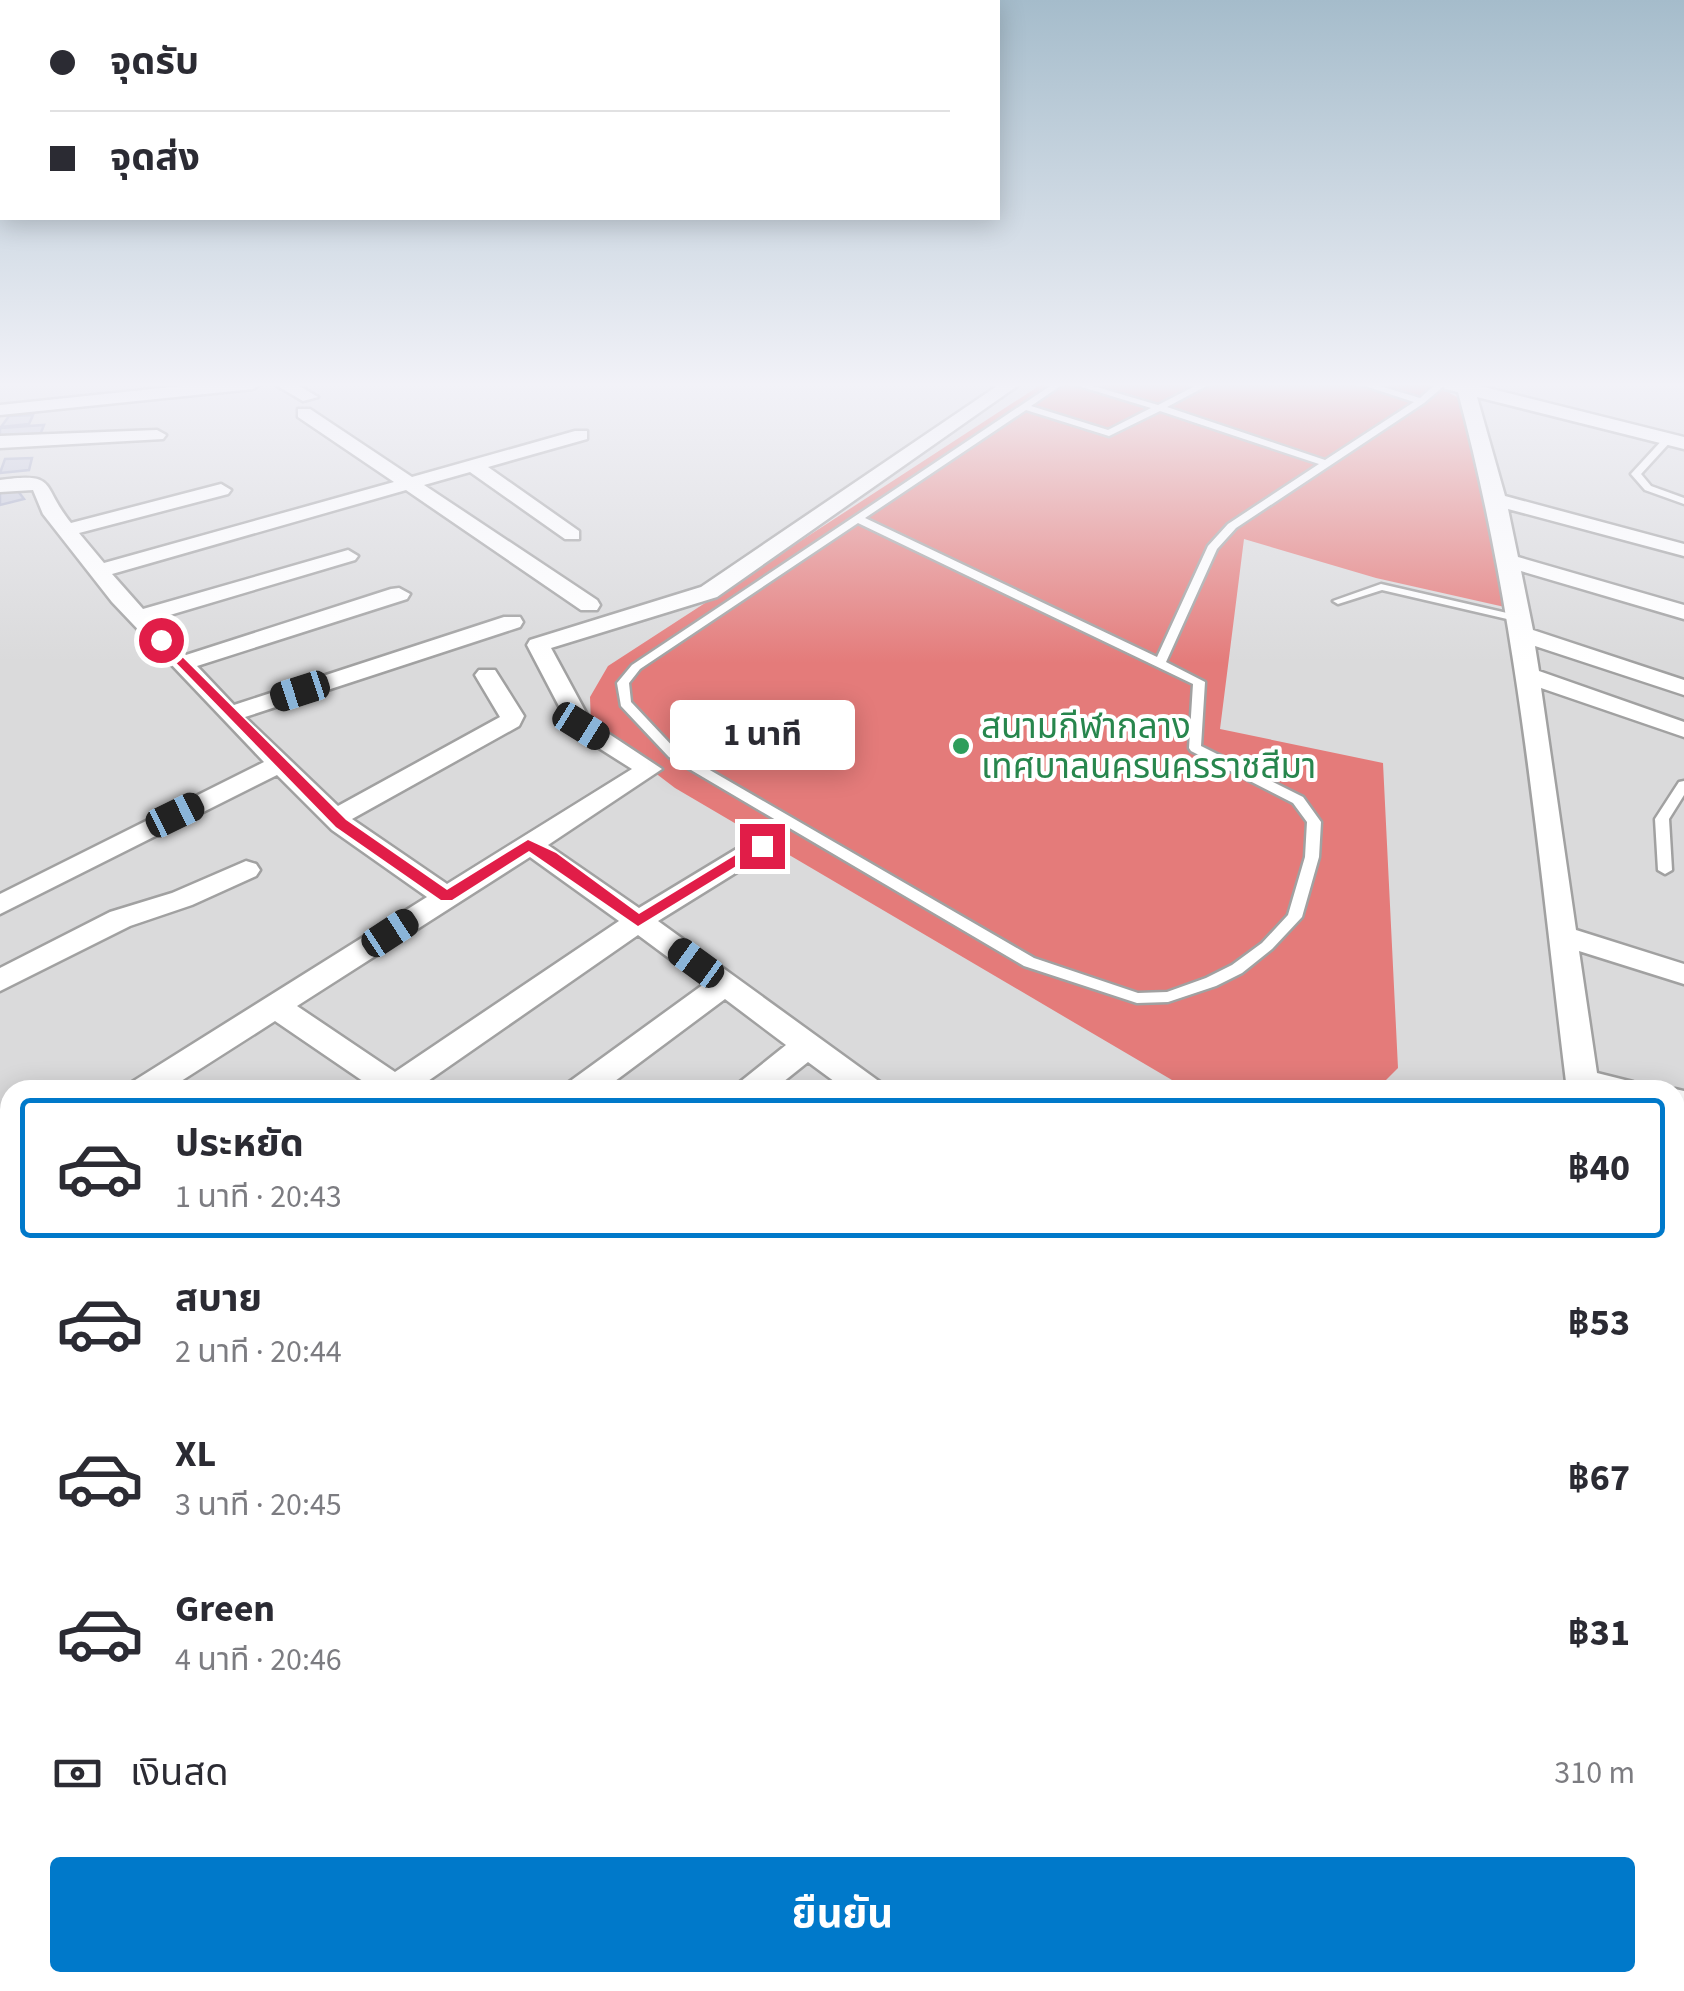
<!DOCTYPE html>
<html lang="th">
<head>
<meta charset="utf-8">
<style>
	:root { --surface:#fff; --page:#f2f2f3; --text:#2b2b33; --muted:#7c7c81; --line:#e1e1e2; --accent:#0079ca }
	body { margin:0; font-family:"Source Sans 3","Noto Sans Thai",sans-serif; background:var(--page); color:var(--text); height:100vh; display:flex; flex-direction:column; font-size:38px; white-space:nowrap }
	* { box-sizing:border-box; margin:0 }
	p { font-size:32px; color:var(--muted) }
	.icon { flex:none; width:55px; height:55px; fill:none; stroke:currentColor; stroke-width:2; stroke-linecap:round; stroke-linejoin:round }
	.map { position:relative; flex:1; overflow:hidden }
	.panel { position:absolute; left:0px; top:1080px; width:1685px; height:912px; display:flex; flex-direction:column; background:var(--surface); border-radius:30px 30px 0 0; box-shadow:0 5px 25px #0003 }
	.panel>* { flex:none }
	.guide { position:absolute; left:0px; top:0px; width:1000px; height:220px; box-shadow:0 5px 25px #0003; display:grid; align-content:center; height:220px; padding:0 50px; background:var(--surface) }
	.end { position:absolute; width:45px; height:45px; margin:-22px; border:12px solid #e11d48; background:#fff; box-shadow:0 0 0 5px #fff }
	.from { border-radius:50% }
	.bubble { position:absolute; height:70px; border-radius:10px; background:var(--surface); box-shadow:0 5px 25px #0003; font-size:32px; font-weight:700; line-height:70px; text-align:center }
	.car { position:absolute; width:30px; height:60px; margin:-30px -15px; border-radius:12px; box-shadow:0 0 8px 2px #0007; background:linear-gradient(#222 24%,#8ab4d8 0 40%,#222 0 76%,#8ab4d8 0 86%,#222 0) }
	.guide b { display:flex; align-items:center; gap:35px; height:95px; font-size:38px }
	.guide b+b { border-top:2px solid var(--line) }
	.guide i { width:25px; height:25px; background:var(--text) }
	ul { padding:18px 0 0; list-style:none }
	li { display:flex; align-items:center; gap:30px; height:140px; margin:0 20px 15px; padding:0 30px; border:5px solid transparent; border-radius:10px }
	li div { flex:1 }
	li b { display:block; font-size:38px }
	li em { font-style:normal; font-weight:700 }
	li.current { border-color:var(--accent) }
	li>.icon { width:90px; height:90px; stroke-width:1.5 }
	.pay { display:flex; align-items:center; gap:25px; height:110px; padding:0 50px; font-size:38px }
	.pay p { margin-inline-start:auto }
	.cta { display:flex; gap:20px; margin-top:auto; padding:20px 50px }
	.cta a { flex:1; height:115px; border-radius:10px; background:var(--accent); color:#fff; font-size:40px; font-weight:700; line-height:115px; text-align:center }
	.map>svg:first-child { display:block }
</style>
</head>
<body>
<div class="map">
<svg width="1684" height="1991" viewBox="0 0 1684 1991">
	<rect width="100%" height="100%" fill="#e3e2ef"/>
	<path fill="#dadadb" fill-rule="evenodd" d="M0,384H1684V1991H0ZM10,1090H1675V1982H10Z"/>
	<path fill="#e47b7a" d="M1042,384H1433L1470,404L1518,610L1376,578L1244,539L1220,729L1383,763L1398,1068L1376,1090H1189L675,788L591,724L590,697L608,666Z"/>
	<path fill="#c2c5d6" stroke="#a3a8c2" stroke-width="2.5" d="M33,415L29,424L1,427L9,416Z
		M44,425L40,435L0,437V428Z
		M32,458L29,470L0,473L5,459Z
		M15,487L24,499L0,505V490Z"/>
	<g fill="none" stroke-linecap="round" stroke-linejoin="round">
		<defs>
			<path id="service" d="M1053,384H1063L1031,406L1108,430L1151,408L1072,384H1086L1158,405L1199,384H1210L1167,407L1325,460L1414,402L1359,384H1373L1420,398L1436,384H1446L1424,403L1236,528L1217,549L1166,662L1205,682L1201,746L1303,797L1321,822L1319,857L1302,917L1272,949L1242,973L1216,986L1168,1002L1137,1003L1024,966L669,757L621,706L617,683L632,665ZM1026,410L1109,436L1160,411L1319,464L1228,524L1208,546L1157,657L865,518ZM858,523L1193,684L1189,748L1191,751L1293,803L1307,822L1305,857L1288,915L1262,943L1232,965L1206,978L1167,992L1138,993L1034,958L677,751L631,702L629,683L640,669Z
				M1665,437L1673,439L1641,474L1651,486L1684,498V504L1645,490L1631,474Z
				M1381,584L1520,616L1526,619L1520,622L1382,590L1338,604L1333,601Z
				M1684,781V795L1669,819L1672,870L1665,874L1658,870L1655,819L1679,782Z"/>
			<path id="minor" d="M200,384H261L253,389L0,415V405Z
				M274,384H296L318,397L303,401Z
				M1000,384H1020L717,597L551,648L591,722L662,769L548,845L639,908L753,839H771L775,845L771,851L658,921L880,1082L885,1090H846L808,1062L773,1090H735L740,1082L786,1045L725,999L603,1090H564L569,1082L704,984L638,935L415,1090H376L275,1021L167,1090H127L132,1082L427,897L332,830L277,775L0,914V894L264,762L112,602L43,514L33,490L0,492V480C59,472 40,485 71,523L221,484L231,490L228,494L79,533L104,563L394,482L298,417V409H310L412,477L575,431H587V439L488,467L579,531V539H565L470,472L424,485L597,600L600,605L597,610H581L406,490L112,574L143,609L348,550L358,556L355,560L153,620L186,655L391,589L399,588L410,594L407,599L197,666L234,705L504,617H520L523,622L520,627L245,717L338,806L500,717L475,675L479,670H495L524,716L519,726L352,819L447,884L632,769L572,731L527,645L530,640L701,587ZM530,857L619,921L395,1072L297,1006Z
				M1443,384H1472L1684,437V449L1477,397L1505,496L1684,544V556L1508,509L1518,557L1684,605V619L1521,571L1533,630L1684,680V695L1535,646L1539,671L1684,722V737L1541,688L1576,930L1684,964V984L1579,951L1597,1073L1633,1082L1638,1090H1567C1538,855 1519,620 1458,392L1445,389Z
				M157,430L166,435L163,439L0,448V436Z
				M246,861L256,864L260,870L256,876L192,905L130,926L0,991V968L110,912L172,893Z
				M1675,1089L1684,1091V1115L1675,1113V1090H1672Z
				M10,1139V1165L0,1166V1140Z
				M0,1348L10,1352V1394L0,1390Z
				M1679,1645L1684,1647V1697L1675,1701V1647Z
				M10,1664V1713L0,1717V1668Z
				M120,1982H175L172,1991H117Z
				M958,1982H1012L1015,1991H961Z
				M1175,1982H1226L1223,1991H1172Z
				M1546,1982H1597L1594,1991H1544Z"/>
		</defs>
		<use href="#service" stroke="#a1a1a1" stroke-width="5"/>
		<use href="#minor" stroke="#a1a1a1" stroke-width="5"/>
		<use href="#service" fill="#fff" fill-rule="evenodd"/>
		<use href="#minor" fill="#fff" fill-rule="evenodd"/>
	</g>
	<linearGradient id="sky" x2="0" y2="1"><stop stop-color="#a5bccb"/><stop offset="0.58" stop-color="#f2f2f8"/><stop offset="1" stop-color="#f2f2f8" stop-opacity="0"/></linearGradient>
	<rect width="1684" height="663" fill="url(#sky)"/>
	<path fill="#e11d48" d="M161,636L346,820L447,890L528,840L556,853L639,914L757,842L769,846L638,926L529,851L452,900H441L336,827L157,643Z"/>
	<circle fill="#2e9e5b" stroke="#fff" stroke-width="4" cx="961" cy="746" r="10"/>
	<g text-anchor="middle" stroke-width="8" stroke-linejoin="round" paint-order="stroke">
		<g font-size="35" fill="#27864d" stroke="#fff" text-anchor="start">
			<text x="981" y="738">สนามกีฬากลาง<tspan x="981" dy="40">เทศบาลนครนครราชสีมา</tspan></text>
		</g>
	</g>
</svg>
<i class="end from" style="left:161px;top:640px"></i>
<i class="end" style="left:762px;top:846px"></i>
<div class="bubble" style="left:670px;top:700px;width:185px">1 นาที</div>
<i class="car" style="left:300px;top:691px;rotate:252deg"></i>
<i class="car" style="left:581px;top:726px;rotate:122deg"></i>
<i class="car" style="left:175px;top:815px;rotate:64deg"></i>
<i class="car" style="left:390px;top:933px;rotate:57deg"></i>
<i class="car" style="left:696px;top:963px;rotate:306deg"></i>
<div class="guide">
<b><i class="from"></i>จุดรับ</b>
<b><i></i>จุดส่ง</b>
</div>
<section class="panel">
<ul>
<li class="current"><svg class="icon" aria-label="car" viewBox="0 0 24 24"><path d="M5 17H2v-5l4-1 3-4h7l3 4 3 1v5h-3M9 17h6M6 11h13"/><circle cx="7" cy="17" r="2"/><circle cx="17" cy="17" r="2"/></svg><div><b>ประหยัด</b><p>1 นาที · 20:43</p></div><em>฿40</em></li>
<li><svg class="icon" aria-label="car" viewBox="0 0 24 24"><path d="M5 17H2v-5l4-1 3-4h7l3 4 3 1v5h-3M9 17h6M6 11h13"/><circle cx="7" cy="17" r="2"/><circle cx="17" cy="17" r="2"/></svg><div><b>สบาย</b><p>2 นาที · 20:44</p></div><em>฿53</em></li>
<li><svg class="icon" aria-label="car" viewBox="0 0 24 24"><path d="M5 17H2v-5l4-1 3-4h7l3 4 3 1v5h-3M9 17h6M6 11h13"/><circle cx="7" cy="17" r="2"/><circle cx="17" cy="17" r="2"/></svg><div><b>XL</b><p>3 นาที · 20:45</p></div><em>฿67</em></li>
<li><svg class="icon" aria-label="car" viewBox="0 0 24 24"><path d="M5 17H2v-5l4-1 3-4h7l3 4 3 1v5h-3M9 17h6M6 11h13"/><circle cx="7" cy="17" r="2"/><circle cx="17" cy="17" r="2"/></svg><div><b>Green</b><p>4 นาที · 20:46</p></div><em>฿31</em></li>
</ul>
<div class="pay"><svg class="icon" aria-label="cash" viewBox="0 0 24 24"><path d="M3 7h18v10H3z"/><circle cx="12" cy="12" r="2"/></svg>เงินสด<p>310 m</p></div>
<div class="cta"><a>ยืนยัน</a></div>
</section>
</div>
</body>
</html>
